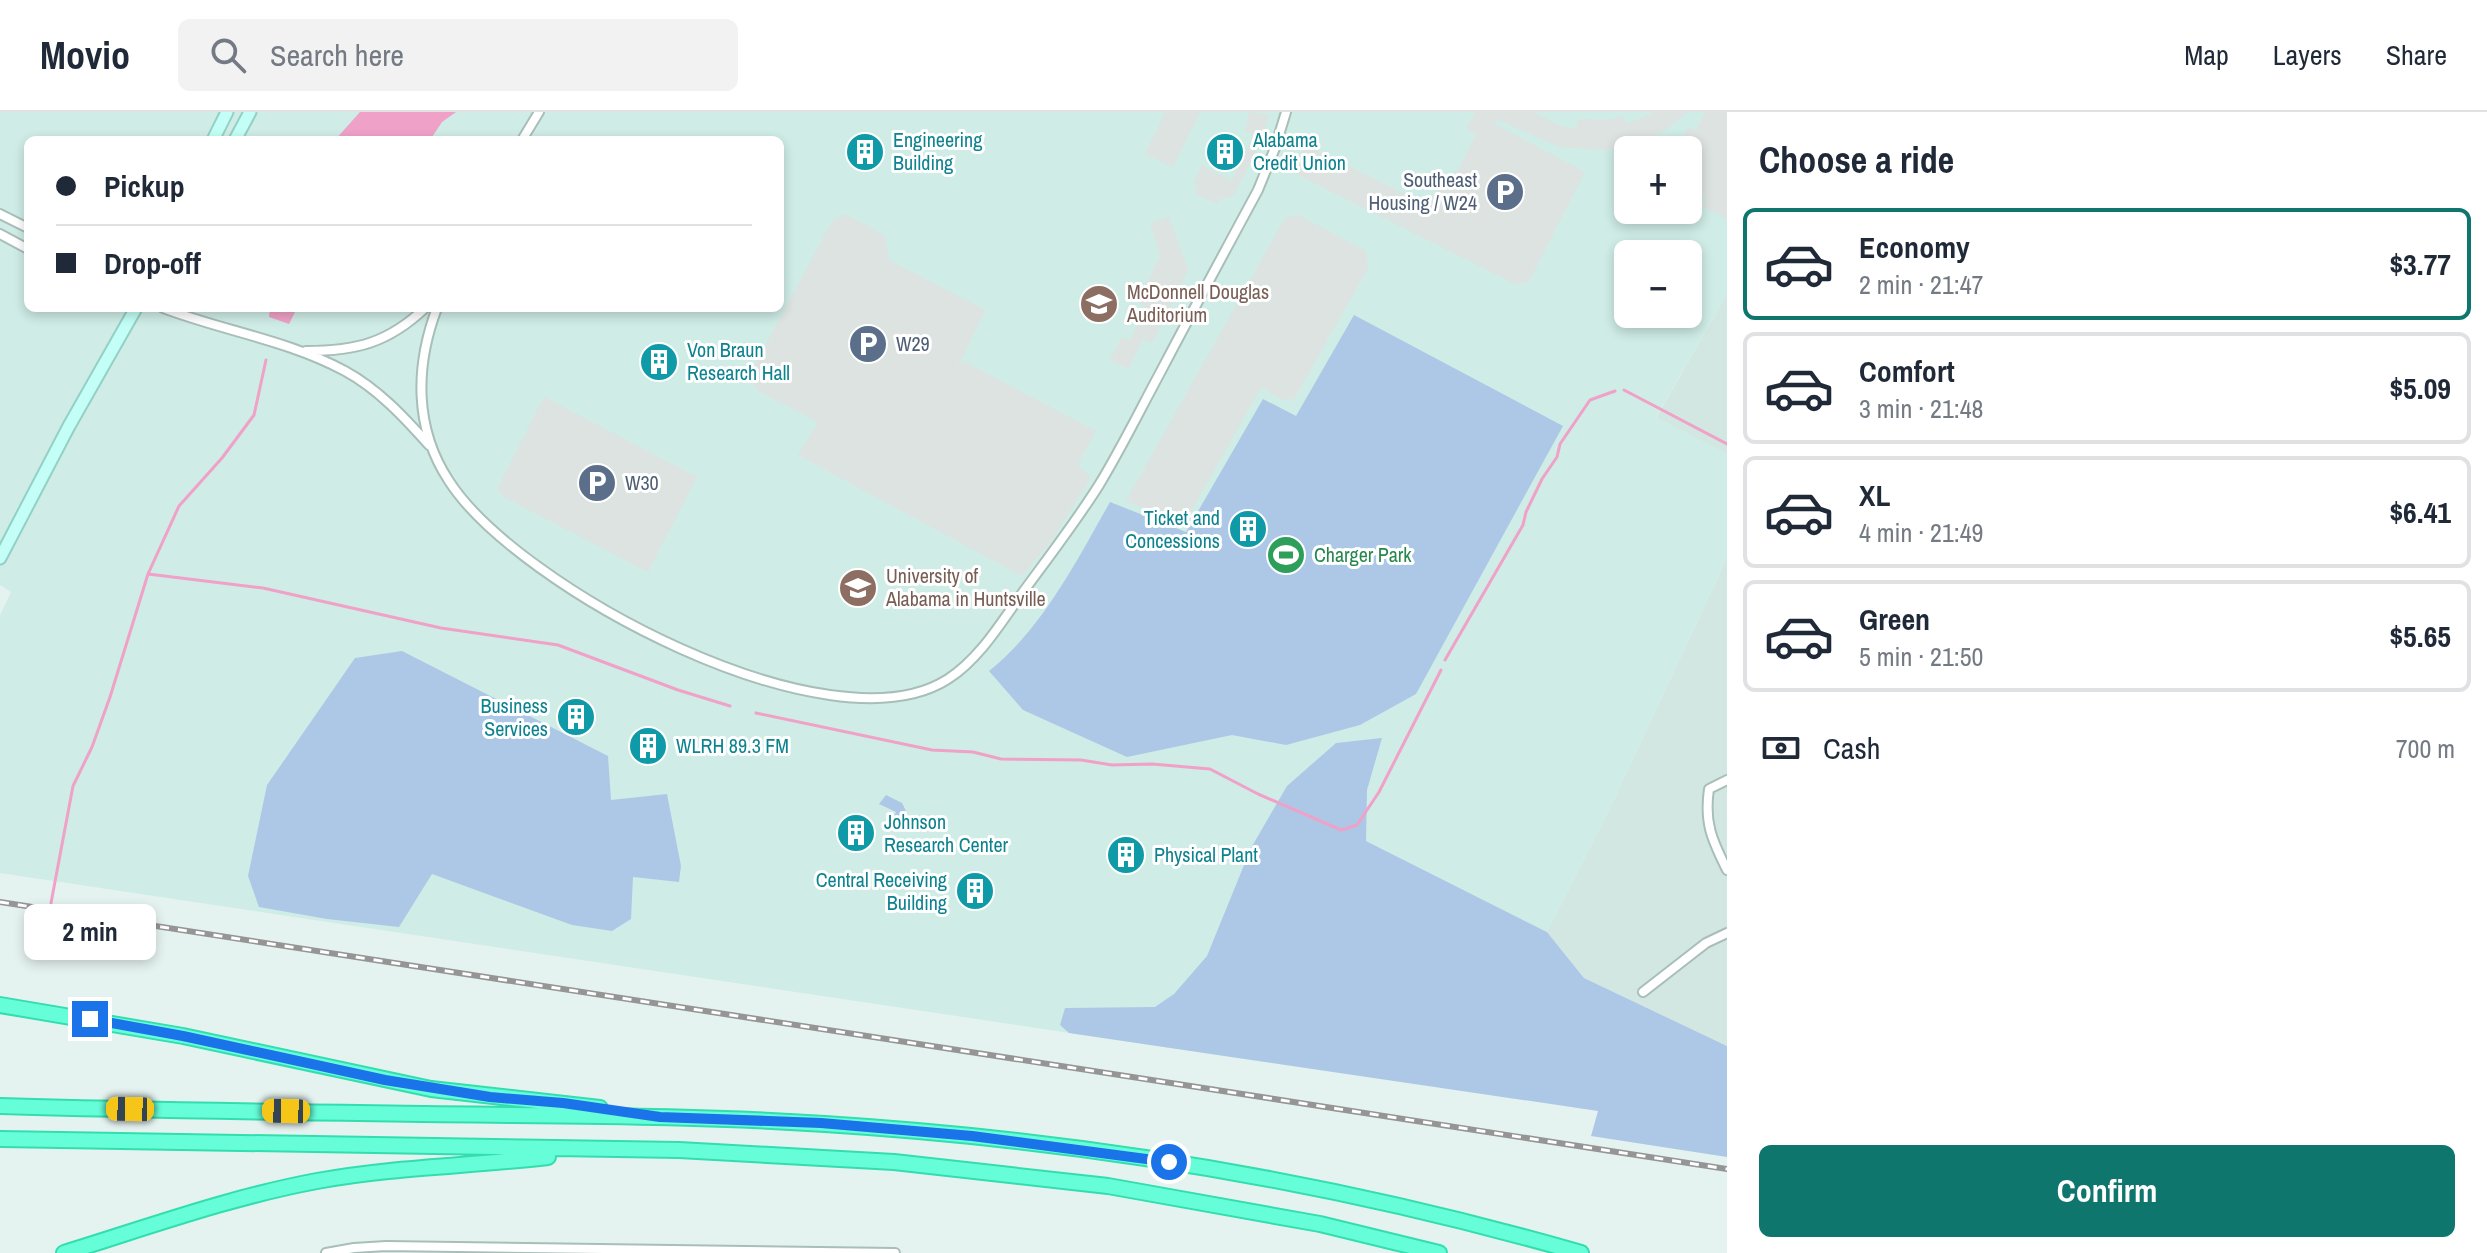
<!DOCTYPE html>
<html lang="en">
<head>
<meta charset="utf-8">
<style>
	:root { --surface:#fff; --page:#f2f2f3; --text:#1f2937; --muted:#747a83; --line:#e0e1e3; --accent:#0f766e }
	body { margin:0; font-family:"Archivo Narrow",sans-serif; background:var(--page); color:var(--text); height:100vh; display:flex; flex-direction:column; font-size:30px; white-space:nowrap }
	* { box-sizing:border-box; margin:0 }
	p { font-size:26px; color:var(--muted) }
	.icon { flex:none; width:44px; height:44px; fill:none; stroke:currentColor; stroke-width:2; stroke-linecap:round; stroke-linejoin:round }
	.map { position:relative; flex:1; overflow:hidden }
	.drawer { display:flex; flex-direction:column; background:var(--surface); width:760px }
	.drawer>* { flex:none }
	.top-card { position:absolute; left:24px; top:24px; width:760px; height:176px; border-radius:12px; box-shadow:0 4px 12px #0003; display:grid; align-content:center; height:176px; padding:0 32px; background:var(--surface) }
	.controls { position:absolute; left:1614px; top:24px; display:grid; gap:16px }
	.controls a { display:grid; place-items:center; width:88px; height:88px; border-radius:12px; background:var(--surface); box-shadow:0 4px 12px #0003; font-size:40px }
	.end { position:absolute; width:36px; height:36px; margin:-18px; border:10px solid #1a73e8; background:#fff; box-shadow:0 0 0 4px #fff }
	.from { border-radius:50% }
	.bubble { position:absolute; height:56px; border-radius:12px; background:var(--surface); box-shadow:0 4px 12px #0003; font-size:26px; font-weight:700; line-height:56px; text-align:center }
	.car { position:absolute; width:24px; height:48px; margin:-24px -12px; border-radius:10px; box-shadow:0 0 6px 2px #0007; background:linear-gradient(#f5c518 24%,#345 0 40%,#f5c518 0 76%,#345 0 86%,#f5c518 0) }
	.top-card b { display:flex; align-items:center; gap:28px; height:76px; font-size:30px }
	.top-card b+b { border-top:2px solid var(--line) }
	.top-card i { width:20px; height:20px; background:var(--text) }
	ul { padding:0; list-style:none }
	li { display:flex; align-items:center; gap:24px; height:112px; margin:0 16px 12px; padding:0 16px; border:4px solid var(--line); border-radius:12px }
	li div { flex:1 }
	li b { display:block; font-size:30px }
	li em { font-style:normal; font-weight:700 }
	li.active { border-color:var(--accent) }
	li>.icon { width:72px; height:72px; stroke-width:1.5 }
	h2 { padding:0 32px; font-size:36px; line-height:96px }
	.pay { display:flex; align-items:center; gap:20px; height:88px; padding:0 32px; font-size:30px }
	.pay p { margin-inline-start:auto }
	.action { display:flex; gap:16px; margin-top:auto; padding:16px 32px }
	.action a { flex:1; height:92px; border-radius:12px; background:var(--accent); color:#fff; font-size:32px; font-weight:700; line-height:92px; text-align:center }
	header { display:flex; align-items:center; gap:48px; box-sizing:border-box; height:112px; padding:0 40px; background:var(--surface); border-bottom:2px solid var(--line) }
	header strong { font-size:38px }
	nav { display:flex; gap:44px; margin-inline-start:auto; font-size:28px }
	.search { width:560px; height:72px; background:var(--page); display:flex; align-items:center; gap:20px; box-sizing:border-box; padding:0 28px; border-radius:12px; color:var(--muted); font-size:30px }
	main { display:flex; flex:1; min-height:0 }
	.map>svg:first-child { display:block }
</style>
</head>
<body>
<header>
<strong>Movio</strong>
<div class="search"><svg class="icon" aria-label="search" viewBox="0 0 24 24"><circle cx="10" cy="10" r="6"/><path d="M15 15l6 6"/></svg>Search here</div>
<nav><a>Map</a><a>Layers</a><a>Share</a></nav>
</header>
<main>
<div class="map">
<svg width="1727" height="1141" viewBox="0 0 1727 1141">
	<rect width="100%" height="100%" fill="#e5f3f0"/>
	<path fill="#d3e7e2" d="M1727,182V342L1656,306Z
		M1727,446V934L1584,866L1547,820L1610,696Z"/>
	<path fill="#cfece6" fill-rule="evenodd" d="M0,0H1727V182L1656,305L1727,342V446L1610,696L1547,820L1366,729L1264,950L0,761V503L11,480L0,473ZM28,28H780V196H28ZM1628,38H1688V98H1628ZM1628,142H1688V202H1628Z"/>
	<path fill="#adc8e7" d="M1354,203L1563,314L1416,582L1360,613L1286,633L1232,623L1127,645L1023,598L989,559C1043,516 1077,448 1110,390L1186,420L1263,287L1296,304Z
		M402,539L608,644L611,688L667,682L681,754L679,770L633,765L631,807L612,819L572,813L432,762L399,815L327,807L259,795L248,764L267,673L355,546Z
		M1382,626L1367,678L1366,729L1547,820L1584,866L1727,934V1045L1591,1024L1598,999L1069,921L1060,913L1065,896L1155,895L1174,882L1207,844L1251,736L1287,674L1336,631Z
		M886,683L902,691L906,699L898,708L893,706L896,700L879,692Z"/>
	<path fill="#dde3e1" d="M1165,0H1200L1173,55L1145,42Z
		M1249,0L1269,3L1261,29L1235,81L1230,85L1219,87L1217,92L1194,81L1198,73L1193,71L1202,54L1232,69L1254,22L1245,20Z
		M1475,0H1533L1561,14L1576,17L1578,7L1609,8L1623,4L1627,12L1654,0H1688L1663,20L1642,30L1607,38L1559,35L1497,7L1495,12L1585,60L1529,169L1517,173L1292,60L1306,33L1429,94L1445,62L1454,66L1476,23L1466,17Z
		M1705,0H1727V107L1702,94L1706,87L1704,84L1698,92L1688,87V38H1676L1688,15L1696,18Z
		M846,102L885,124L889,148L985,198L956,259L963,249L1096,319L1078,352L1091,366L1049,432L1022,464L798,343L818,310L760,280L748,266L832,109Z
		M1298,103L1366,139L1368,156L1294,287L1283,288L1261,275L1187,407L1177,408L1126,389L1285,106Z
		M1169,105L1188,158L1152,231L1143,227L1128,257L1110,248L1122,225L1130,228L1146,195L1137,190L1160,144L1150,111Z
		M544,285L697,365L648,460L504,385L497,377Z"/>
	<path fill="#f0a1c8" d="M360,0H456L442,10L430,28H335Z
		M270,196H318L295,200L289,212L269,205Z"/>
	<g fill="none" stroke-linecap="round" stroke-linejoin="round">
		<path stroke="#f0a1c8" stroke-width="3" d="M1624,278L1727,332
			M148,462L263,476L441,516L558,533L678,578L730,594
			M1445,548L1523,413L1526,400L1542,367L1557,345L1560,332L1590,288L1615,279
			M756,601L932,638L973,640L1001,647L1081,648L1112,653L1152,652L1210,657L1258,682L1341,718L1357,713L1379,680L1441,558
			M51,791L73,674L92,635L110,585L148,462L179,394L222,346L254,303L266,248
			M39,846L48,805"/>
		<defs>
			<path id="minor" d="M522,28L539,0
				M0,102L28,116
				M0,122L28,137
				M163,196C223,219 288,228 345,259C378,277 404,305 429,333
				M437,196C415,254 414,316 449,369C517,475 830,643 948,567C981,546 1003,507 1026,476C1051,442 1077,408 1099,373C1121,337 1140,298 1160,261C1192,200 1225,139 1258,78L1275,36L1286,0
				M306,239C356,239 388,231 425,196
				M1727,668L1709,677C1704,711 1712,728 1727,758
				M1643,880L1706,831L1727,821
				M326,1141L354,1136L386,1134L895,1141"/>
			<path id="secondary" d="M213,28L227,0
				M235,28L250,0
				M0,446L69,314L136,196"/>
			<path id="motorway" d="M0,893L183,924L431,977L600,996
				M0,994C171,999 342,1001 512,1003C617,1004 721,1005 825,1012C1080,1028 1335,1070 1581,1141
				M0,1027L679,1038L894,1050L1108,1074L1320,1112L1439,1141
				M64,1141C148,1115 231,1085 317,1069C393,1055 471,1054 548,1045"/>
		</defs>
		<use href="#minor" stroke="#a8beb8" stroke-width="12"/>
		<use href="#secondary" stroke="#93d0c5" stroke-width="15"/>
		<use href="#motorway" stroke="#34ddae" stroke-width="18"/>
		<use href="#minor" stroke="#fff" stroke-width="8"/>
		<use href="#secondary" stroke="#c3fff6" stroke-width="11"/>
		<use href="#motorway" stroke="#65fed9" stroke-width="14"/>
		<defs>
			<path id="rail" d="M0,790L1727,1057"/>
		</defs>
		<use href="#rail" stroke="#959595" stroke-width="6"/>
		<use href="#rail" stroke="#fff" stroke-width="3" stroke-dasharray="9" stroke-linecap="butt"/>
	</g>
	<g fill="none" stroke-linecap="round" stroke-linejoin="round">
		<path stroke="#1a73e8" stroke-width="10" d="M90,907L183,924L385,968L490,985L563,991L660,1005L821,1011L972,1024L1169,1050"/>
	</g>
	<defs>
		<symbol id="building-disc" viewBox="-11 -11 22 22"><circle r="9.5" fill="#0f9aa8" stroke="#fff"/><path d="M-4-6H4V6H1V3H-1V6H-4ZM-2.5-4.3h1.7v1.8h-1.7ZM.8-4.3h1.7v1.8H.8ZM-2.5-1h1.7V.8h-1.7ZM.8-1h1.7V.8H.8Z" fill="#fff"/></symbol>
		<symbol id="parking-disc" viewBox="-11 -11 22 22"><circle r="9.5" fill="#5c6f8a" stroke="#fff"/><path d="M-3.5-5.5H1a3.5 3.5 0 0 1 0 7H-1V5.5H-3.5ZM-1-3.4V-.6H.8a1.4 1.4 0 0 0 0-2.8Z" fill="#fff"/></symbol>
		<symbol id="university-disc" viewBox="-11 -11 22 22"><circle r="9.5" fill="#8d6e63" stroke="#fff"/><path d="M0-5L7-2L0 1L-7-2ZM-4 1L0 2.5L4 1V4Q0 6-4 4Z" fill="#fff"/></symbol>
		<symbol id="stadium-disc" viewBox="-11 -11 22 22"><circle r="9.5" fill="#2e9e5b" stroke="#fff"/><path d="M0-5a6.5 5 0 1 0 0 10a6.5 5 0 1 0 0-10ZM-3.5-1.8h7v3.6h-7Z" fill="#fff"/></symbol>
	</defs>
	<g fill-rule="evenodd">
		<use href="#building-disc" x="843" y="18" width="44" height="44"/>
		<use href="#building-disc" x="1203" y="18" width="44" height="44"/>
		<use href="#parking-disc" x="1483" y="58" width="44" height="44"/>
		<use href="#university-disc" x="1077" y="170" width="44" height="44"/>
		<use href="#parking-disc" x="846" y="210" width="44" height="44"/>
		<use href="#building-disc" x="637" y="228" width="44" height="44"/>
		<use href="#parking-disc" x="575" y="349" width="44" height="44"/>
		<use href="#building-disc" x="1226" y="395" width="44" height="44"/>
		<use href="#stadium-disc" x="1264" y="421" width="44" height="44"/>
		<use href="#university-disc" x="836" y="454" width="44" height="44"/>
		<use href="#building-disc" x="554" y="583" width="44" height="44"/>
		<use href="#building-disc" x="626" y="612" width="44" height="44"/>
		<use href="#building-disc" x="834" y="699" width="44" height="44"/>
		<use href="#building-disc" x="1104" y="721" width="44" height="44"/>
		<use href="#building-disc" x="953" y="757" width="44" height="44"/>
	</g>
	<g text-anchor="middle" stroke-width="6" stroke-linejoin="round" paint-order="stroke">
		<g font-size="20" fill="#0d838f" stroke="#fff" text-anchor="start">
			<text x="893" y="35">Engineering<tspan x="893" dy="23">Building</tspan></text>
			<text x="1253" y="35">Alabama<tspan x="1253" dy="23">Credit Union</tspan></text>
			<text x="687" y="245">Von Braun<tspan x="687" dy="23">Research Hall</tspan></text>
			<text x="1220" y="413" text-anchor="end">Ticket and<tspan x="1220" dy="23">Concessions</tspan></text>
			<text x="548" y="601" text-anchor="end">Business<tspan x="548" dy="23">Services</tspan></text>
			<text x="676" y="641">WLRH 89.3 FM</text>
			<text x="884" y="717">Johnson<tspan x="884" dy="23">Research Center</tspan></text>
			<text x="1154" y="750">Physical Plant</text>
			<text x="947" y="775" text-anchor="end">Central Receiving<tspan x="947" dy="23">Building</tspan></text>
		</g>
		<g font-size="20" fill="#4e5e75" stroke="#fff" text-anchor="start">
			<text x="1477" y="75" text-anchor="end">Southeast<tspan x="1477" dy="23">Housing / W24</tspan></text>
			<text x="896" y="239">W29</text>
			<text x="625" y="378">W30</text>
		</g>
		<g font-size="20" fill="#785e54" stroke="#fff" text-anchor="start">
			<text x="1127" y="187">McDonnell Douglas<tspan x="1127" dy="23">Auditorium</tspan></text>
			<text x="886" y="471">University of<tspan x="886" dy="23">Alabama in Huntsville</tspan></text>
		</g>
		<g font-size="20" fill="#27864d" stroke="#fff" text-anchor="start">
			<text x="1314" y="450">Charger Park</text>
		</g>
	</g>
</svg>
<div class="controls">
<a>+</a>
<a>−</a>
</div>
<i class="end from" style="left:1169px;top:1050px"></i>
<i class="end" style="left:90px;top:907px"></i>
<div class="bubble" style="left:24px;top:792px;width:132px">2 min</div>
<i class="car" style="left:130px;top:997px;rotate:271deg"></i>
<i class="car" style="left:286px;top:999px;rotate:271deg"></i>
<div class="top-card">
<b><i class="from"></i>Pickup</b>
<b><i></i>Drop-off</b>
</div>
</div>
<section class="drawer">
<h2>Choose a ride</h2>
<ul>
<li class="active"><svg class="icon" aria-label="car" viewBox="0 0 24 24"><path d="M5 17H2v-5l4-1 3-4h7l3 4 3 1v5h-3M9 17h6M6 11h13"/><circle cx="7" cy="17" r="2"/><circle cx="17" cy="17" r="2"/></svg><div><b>Economy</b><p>2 min · 21:47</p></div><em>$3.77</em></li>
<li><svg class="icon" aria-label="car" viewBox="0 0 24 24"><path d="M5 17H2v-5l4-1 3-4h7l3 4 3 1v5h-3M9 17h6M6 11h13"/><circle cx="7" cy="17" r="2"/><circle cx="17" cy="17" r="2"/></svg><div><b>Comfort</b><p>3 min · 21:48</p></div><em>$5.09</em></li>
<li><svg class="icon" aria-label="car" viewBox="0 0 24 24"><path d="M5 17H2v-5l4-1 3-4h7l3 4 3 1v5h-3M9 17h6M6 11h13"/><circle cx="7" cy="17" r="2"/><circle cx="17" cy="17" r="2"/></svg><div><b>XL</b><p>4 min · 21:49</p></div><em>$6.41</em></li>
<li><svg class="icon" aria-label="car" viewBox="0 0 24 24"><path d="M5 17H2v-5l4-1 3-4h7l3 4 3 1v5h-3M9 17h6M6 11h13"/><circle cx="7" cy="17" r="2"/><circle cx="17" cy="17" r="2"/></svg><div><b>Green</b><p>5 min · 21:50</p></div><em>$5.65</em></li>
</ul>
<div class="pay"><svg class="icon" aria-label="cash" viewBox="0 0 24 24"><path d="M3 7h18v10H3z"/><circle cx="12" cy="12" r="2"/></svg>Cash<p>700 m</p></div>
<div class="action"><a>Confirm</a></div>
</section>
</main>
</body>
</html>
